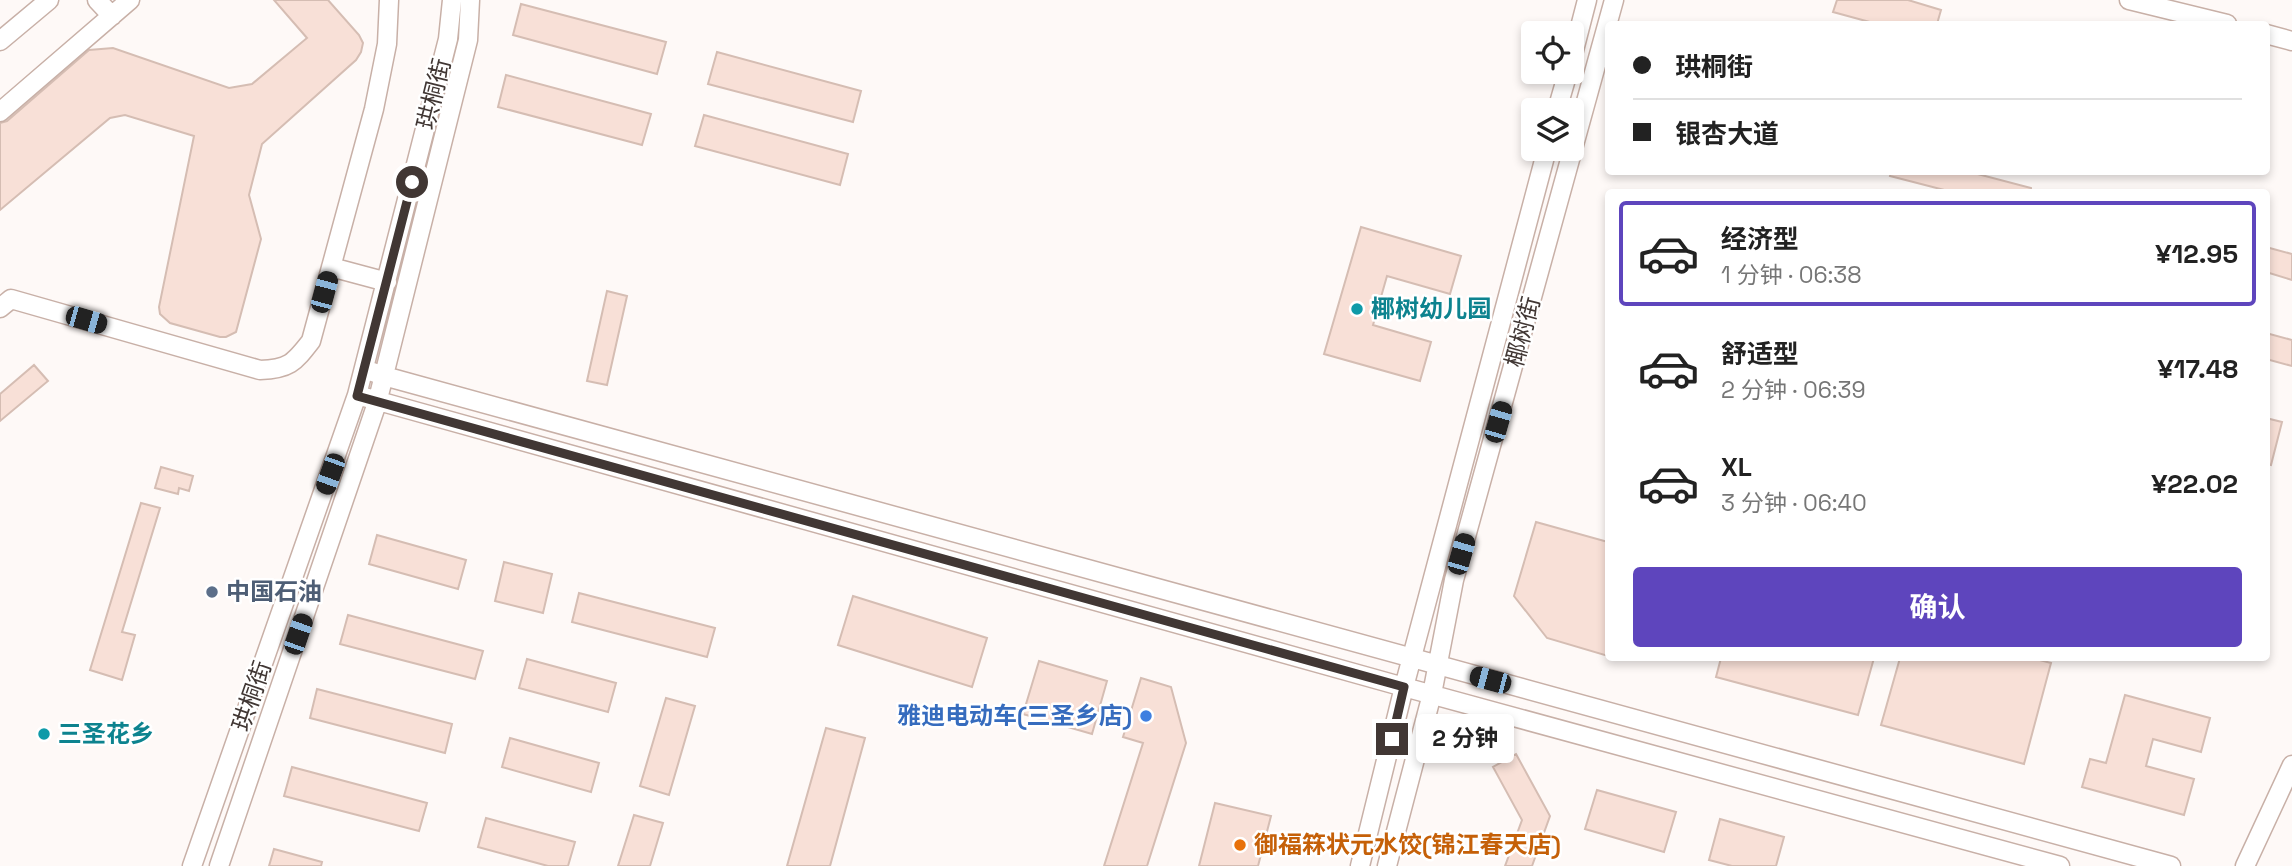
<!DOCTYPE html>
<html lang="zh">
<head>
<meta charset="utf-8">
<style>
	:root { --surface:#fff; --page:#f2f2f2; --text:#222; --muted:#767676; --line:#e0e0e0; --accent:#5e45bd }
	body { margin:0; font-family:"Space Grotesk","Noto Sans SC",sans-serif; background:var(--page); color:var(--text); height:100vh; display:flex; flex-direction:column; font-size:26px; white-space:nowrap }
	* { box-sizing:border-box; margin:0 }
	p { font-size:23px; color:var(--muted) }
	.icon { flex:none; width:38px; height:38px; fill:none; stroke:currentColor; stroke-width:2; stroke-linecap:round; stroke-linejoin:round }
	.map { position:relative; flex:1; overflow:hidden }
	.drawer { position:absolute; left:1605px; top:189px; width:665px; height:472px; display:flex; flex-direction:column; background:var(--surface); border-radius:7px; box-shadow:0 4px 10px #0003 }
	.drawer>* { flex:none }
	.banner { position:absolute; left:1605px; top:21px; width:665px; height:154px; border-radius:7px; box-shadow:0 4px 10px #0003; display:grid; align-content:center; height:154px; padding:0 28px; background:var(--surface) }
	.controls { position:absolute; left:1521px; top:21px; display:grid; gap:14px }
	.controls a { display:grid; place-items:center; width:63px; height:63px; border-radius:7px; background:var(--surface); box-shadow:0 4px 10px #0003; font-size:35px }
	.end { position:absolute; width:32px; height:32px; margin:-16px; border:9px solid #413734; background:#fff; box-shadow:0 0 0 4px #fff }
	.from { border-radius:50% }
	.bubble { position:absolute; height:49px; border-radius:7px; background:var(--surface); box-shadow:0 4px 10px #0003; font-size:23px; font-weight:700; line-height:49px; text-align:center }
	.car { position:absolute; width:21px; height:42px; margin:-21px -10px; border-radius:9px; box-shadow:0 0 5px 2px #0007; background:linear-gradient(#222 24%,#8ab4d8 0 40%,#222 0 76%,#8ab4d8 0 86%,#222 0) }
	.banner b { display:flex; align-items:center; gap:24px; height:66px; font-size:26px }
	.banner b+b { border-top:2px solid var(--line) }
	.banner i { width:18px; height:18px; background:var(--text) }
	ul { padding:12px 0 0; list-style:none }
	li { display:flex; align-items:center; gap:21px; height:105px; margin:0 14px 10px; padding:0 14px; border:4px solid transparent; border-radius:7px }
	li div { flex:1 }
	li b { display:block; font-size:26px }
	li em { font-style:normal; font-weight:700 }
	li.selected { border-color:var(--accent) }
	li>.icon { width:63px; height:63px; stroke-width:1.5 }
	.primary-button { display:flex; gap:14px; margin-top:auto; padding:14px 28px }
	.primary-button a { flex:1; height:80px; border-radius:7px; background:var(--accent); color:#fff; font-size:28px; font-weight:700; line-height:80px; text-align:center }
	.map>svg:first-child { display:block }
</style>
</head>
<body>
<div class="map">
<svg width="2292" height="866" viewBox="0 0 2292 866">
	<rect width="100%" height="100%" fill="#fef9f7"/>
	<path fill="#f8e0d7" stroke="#d5bdb3" stroke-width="2" d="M274,0H328L359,35L363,43L361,52L356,60L262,144L249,195L261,239L236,332L226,337H220L170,323L160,314L159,307L194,136L125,115L110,118L0,210V123L7,121L89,50L113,48L229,88L252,84L307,38Z
		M1837,0H1908L1941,10L1937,24H1877L1833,12Z
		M521,4L666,42L657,74L513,35Z
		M717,52L861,91L853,122L708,84Z
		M506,75L651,114L642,145L498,107Z
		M704,115L848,154L840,185L695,146Z
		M1891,172H1970L2031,188V192H1952L1890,176Z
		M1361,227L1461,256L1450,294L1387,276L1373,325L1431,342L1420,381L1324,354Z
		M2266,247L2292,254V280L2266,272Z
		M607,291L627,296L607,385L587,381Z
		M2266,333L2292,340V366L2266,359Z
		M34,365L48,381L0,421V394Z
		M2266,418L2282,422L2271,465L2266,464Z
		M161,467L193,476L189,491L179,488L178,494L155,488Z
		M141,503L160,508L122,632L135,635L122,680L90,670Z
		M1536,522L1608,542V656L1547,638L1514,596Z
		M377,535L466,560L458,589L369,564Z
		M504,562L552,574L543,613L495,601Z
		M579,593L715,628L707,657L572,622Z
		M853,596L987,638L972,687L838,645Z
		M348,615L483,651L475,679L340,644Z
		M1721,658H1874L1858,715L1716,677Z
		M1900,658H2032L2051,663L2024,764L1881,725Z
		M527,659L616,683L608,712L519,688Z
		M1039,661L1107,681L1092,734L1023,714Z
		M1141,678L1171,687L1186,743L1147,866H1104L1143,743L1123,737Z
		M317,689L452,724L445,753L310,718Z
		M2125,695L2210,718L2201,752L2153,739L2146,766L2194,779L2184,815L2082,787L2090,759L2106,763Z
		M666,698L695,706L669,795L640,786Z
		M826,728L865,738L830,866H787Z
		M510,738L599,763L591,792L502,767Z
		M1516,754L1550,816L1532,866H1505L1522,820L1493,767Z
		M292,767L427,803L419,831L284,796Z
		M1597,790L1676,812L1664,852L1585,829Z
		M1215,803L1271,816L1258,866H1199Z
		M634,815L663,823L650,866H618Z
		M486,818L575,842L568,866H548L478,847Z
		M1720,819L1784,837L1776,866H1732L1709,860Z
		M274,849L322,862L321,866H269Z"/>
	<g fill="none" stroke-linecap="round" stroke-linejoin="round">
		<defs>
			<path id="minor" d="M97,0L112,16
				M2129,0L2227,24
				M2266,34L2292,41
				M0,41L49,0
				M1572,58L1587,0
				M1557,110L1568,72
				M0,112L130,0
				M331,267L387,282
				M0,308L11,299L260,370C289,369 294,363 311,341L374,109L387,44L389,0
				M364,369L384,376L2171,866
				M357,395L1404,687L2060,866
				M192,866L357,395L448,39L452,0
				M219,866L377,403L468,40L470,0
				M1360,866L1404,687L1547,149
				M1387,866L1432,694L1454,580L1614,0
				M2245,866L2292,765"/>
		</defs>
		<use href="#minor" stroke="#c8b0a7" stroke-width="21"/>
		<use href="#minor" stroke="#fff" stroke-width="18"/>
	</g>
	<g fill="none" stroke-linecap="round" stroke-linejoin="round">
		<path stroke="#413734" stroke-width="9" d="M412,182L357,396L1404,687L1392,739"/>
	</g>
	<g fill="#0f9aa8" stroke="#fff" stroke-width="2.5">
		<circle cx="1357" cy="309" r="7"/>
		<circle cx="44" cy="734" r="7"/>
	</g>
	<circle fill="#5c6f8a" stroke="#fff" stroke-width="2.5" cx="212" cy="592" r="7"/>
	<circle fill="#3f7fe0" stroke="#fff" stroke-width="2.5" cx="1146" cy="716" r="7"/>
	<circle fill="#e8710a" stroke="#fff" stroke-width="2.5" cx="1240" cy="845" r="7"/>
	<g text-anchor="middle" stroke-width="5" stroke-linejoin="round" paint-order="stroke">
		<g font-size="24" fill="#413734" stroke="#fff">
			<text transform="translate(434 94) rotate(-76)" y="8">珙桐街</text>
			<text transform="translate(1523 332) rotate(-75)" y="8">椰树街</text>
			<text transform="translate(252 696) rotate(-71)" y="8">珙桐街</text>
		</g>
		<g font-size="24" font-weight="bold" fill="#0d838f" stroke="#fff" text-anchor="start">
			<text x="1371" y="317">椰树幼儿园</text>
			<text x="58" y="742">三圣花乡</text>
		</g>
		<g font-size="24" font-weight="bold" fill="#4e5e75" stroke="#fff" text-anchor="start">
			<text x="226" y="600">中国石油</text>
		</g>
		<g font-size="24" font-weight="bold" fill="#366cbe" stroke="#fff" text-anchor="end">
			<text x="1132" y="724">雅迪电动车(三圣乡店)</text>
		</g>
		<g font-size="24" font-weight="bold" fill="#c56008" stroke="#fff" text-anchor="start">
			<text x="1254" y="853">御福箖状元水饺(锦江春天店)</text>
		</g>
	</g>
</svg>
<div class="controls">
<a><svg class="icon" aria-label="locate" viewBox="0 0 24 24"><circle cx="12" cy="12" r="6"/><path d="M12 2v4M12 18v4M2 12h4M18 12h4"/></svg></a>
<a><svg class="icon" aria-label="layers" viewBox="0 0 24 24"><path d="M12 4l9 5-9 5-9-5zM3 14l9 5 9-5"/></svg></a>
</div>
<i class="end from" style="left:412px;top:182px"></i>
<i class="end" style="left:1392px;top:739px"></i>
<div class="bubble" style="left:1416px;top:714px;width:98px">2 分钟</div>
<i class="car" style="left:324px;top:292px;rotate:15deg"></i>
<i class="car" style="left:86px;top:320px;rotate:106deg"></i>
<i class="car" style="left:1498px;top:422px;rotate:16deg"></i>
<i class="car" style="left:330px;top:474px;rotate:200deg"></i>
<i class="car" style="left:1461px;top:554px;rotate:16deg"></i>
<i class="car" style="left:298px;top:634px;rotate:19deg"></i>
<i class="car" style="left:1490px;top:680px;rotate:285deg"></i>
<div class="banner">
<b><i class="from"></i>珙桐街</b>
<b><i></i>银杏大道</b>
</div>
<section class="drawer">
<ul>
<li class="selected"><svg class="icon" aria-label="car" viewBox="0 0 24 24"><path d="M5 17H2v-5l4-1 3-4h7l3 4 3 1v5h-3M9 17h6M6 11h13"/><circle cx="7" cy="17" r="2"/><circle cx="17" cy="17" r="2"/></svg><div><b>经济型</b><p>1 分钟 · 06:38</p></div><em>¥12.95</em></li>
<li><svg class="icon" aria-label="car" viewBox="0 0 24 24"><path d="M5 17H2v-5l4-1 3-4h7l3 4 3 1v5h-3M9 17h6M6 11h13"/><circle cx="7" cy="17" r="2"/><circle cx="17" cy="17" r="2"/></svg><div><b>舒适型</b><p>2 分钟 · 06:39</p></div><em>¥17.48</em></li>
<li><svg class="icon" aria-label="car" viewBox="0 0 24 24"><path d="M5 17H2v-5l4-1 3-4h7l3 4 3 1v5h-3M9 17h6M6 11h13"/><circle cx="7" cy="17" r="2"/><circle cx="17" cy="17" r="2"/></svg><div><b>XL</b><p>3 分钟 · 06:40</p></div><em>¥22.02</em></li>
</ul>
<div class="primary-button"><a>确认</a></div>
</section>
</div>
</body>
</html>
